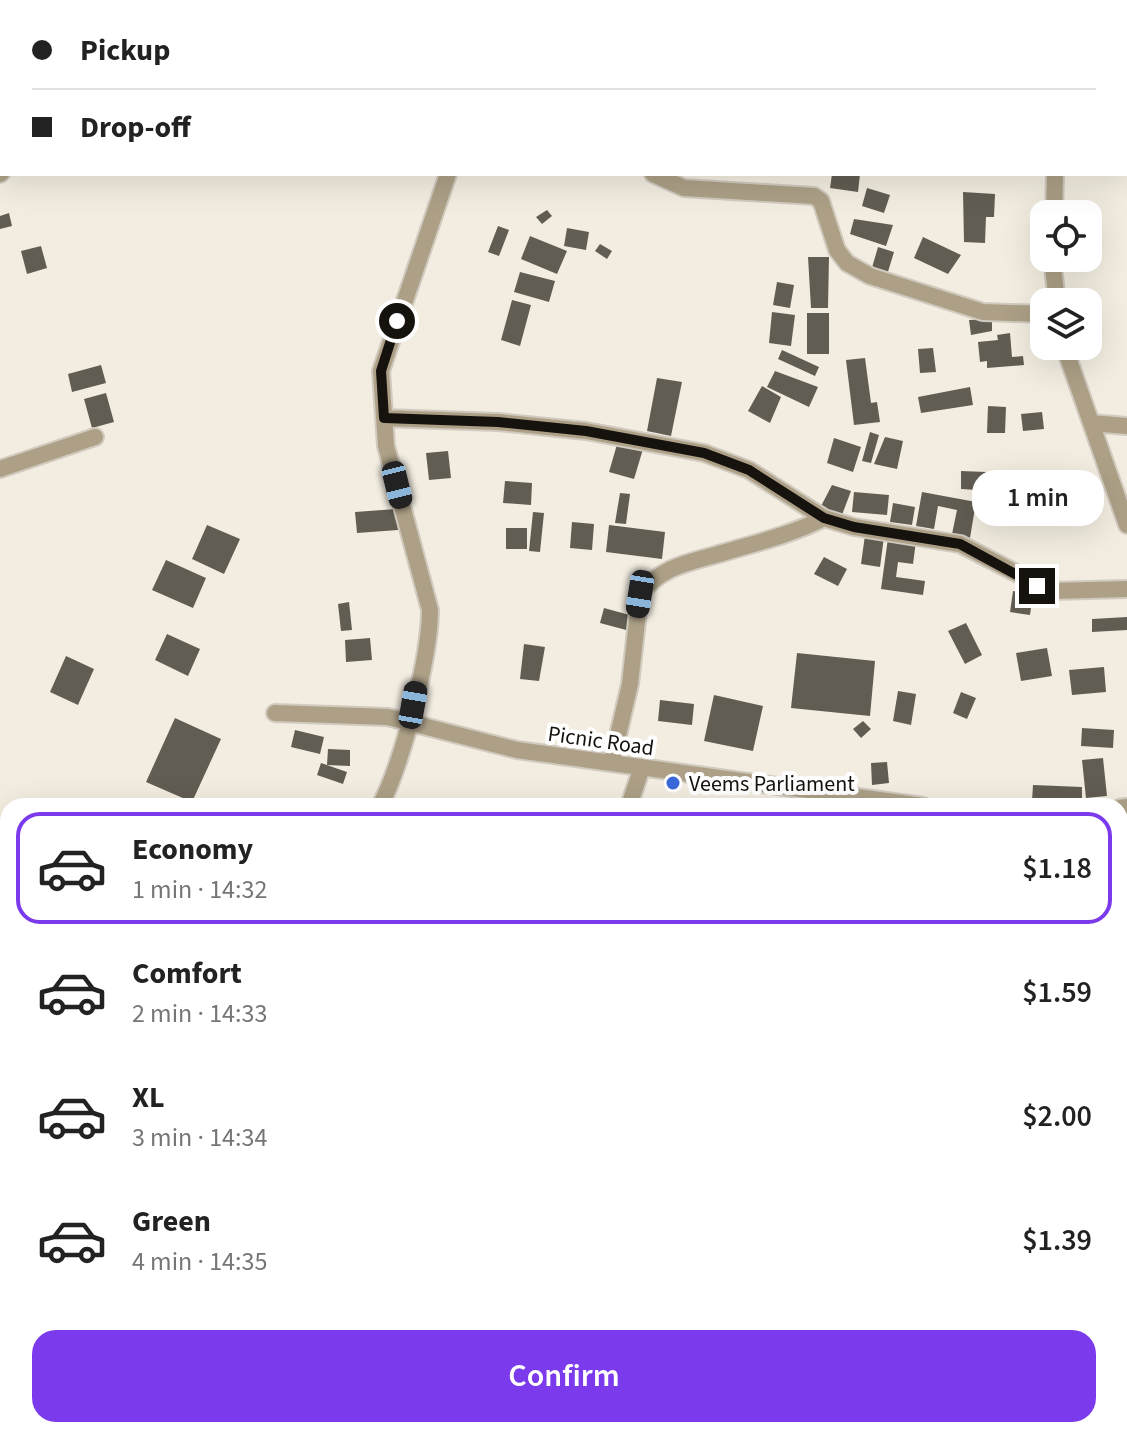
<!DOCTYPE html>
<html lang="en">
<head>
<meta charset="utf-8">
<style>
	:root { --surface:#fff; --page:#f2f2f2; --text:#222; --muted:#767676; --line:#e0e0e0; --accent:#7c3aed }
	body { margin:0; font-family:"Source Sans 3",sans-serif; background:var(--page); color:var(--text); height:100vh; display:flex; flex-direction:column; font-size:30px; white-space:nowrap }
	* { box-sizing:border-box; margin:0 }
	p { font-size:26px; color:var(--muted) }
	.icon { flex:none; width:44px; height:44px; fill:none; stroke:currentColor; stroke-width:2; stroke-linecap:round; stroke-linejoin:round }
	.map { position:relative; flex:1; overflow:hidden }
	.drawer { position:absolute; left:0px; top:798px; width:1128px; height:640px; display:flex; flex-direction:column; background:var(--surface); border-radius:24px 24px 0 0; box-shadow:0 8px 32px #0002 }
	.drawer>* { flex:none }
	.hud { position:absolute; left:0px; top:0px; width:1128px; height:176px; box-shadow:0 8px 32px #0002; display:grid; align-content:center; height:176px; padding:0 32px; background:var(--surface) }
	.controls { position:absolute; left:1030px; top:200px; display:grid; gap:16px }
	.controls a { display:grid; place-items:center; width:72px; height:72px; border-radius:16px; background:var(--surface); box-shadow:0 8px 32px #0002; font-size:40px }
	.end { position:absolute; width:36px; height:36px; margin:-18px; border:10px solid #16130f; background:#fff; box-shadow:0 0 0 4px #fff }
	.from { border-radius:50% }
	.bubble { position:absolute; height:56px; border-radius:24px; background:var(--surface); box-shadow:0 8px 32px #0002; font-size:26px; font-weight:600; line-height:56px; text-align:center }
	.car { position:absolute; width:24px; height:48px; margin:-24px -12px; border-radius:10px; box-shadow:0 0 6px 2px #0007; background:linear-gradient(#222 24%,#8ab4d8 0 40%,#222 0 76%,#8ab4d8 0 86%,#222 0) }
	.hud b { display:flex; align-items:center; gap:28px; height:76px; font-size:30px }
	.hud b+b { border-top:2px solid var(--line) }
	.hud i { width:20px; height:20px; background:var(--text) }
	ul { padding:14px 0 0; list-style:none }
	li { display:flex; align-items:center; gap:24px; height:112px; margin:0 16px 12px; padding:0 16px; border:4px solid transparent; border-radius:24px }
	li div { flex:1 }
	li b { display:block; font-size:30px }
	li em { font-style:normal; font-weight:600 }
	li.on { border-color:var(--accent) }
	li>.icon { width:72px; height:72px; stroke-width:1.5 }
	.action { display:flex; gap:16px; margin-top:auto; padding:16px 32px }
	.action a { flex:1; height:92px; border-radius:24px; background:var(--accent); color:#fff; font-size:32px; font-weight:600; line-height:92px; text-align:center }
	.map>svg:first-child { display:block }
</style>
</head>
<body>
<div class="map">
<svg width="1127" height="1438" viewBox="0 0 1127 1438">
	<rect width="100%" height="100%" fill="#f3ede1"/>
	<g fill="none" stroke-linecap="round" stroke-linejoin="round">
		<path stroke="#d7b97d" stroke-width="24" d="M1120,1022L1127,1024
			M0,1206L8,1199"/>
	</g>
	<path fill="#625d52" d="M832,174H860L858,192L830,188Z
		M867,188L890,195L884,213L862,206Z
		M963,192L995,194L994,217H986L985,243L964,242Z
		M547,210L552,216L542,224L536,217Z
		M9,213L12,226L0,229V216Z
		M854,219L893,225L886,246L850,234Z
		M498,226L509,230L499,256L488,252Z
		M567,228L589,232L586,250L564,246Z
		M530,236L567,251L557,274L521,259Z
		M923,237L961,255L948,274L914,258Z
		M600,244L612,251L607,259L595,251Z
		M41,246L47,268L27,274L21,251Z
		M878,247L894,252L887,275L871,271Z
		M808,257H829L828,308H811Z
		M520,272L555,281L549,302L514,292Z
		M777,282L794,285L790,308L773,305Z
		M512,300L531,305L520,346L501,340Z
		M772,312L795,315L791,346L769,343Z
		M807,313H829V354H807Z
		M992,319V331L971,335L969,320Z
		M1010,333L1012,357L1023,356L1024,365L987,368V361L980,362L978,342L998,340L997,335Z
		M933,348L936,372L920,373L918,349Z
		M782,350L819,367L815,376L778,359Z
		M865,358L871,403L877,402L880,422L854,425L846,360Z
		M101,365L106,383L72,392L68,374Z
		M775,371L818,387L809,407L767,387Z
		M657,378L682,382L671,436L647,431Z
		M762,386L781,397L770,423L748,411Z
		M970,387L973,405L921,413L918,397Z
		M106,393L114,422L92,428L84,399Z
		M988,406L1006,407L1005,433H987Z
		M1042,412L1044,429L1023,431L1021,414Z
		M870,432L879,435L871,463L862,461Z
		M885,437L903,441L897,469L874,464Z
		M834,438L861,447L853,472L827,463Z
		M618,441L643,449L634,479L609,472Z
		M448,451L451,478L429,480L426,453Z
		M961,471L1011,473L1010,492L961,489Z
		M1034,479L1052,480L1051,500H1033Z
		M505,481L532,483L531,505L503,503Z
		M832,485L851,491L842,515L820,508Z
		M854,492L889,495L887,515L852,512Z
		M922,492L976,502L970,538L952,534L957,510L938,506L934,529L916,526Z
		M620,493L630,494L626,524L615,523Z
		M893,503L915,507L912,525L890,522Z
		M396,509L398,530L357,533L355,512Z
		M533,512L544,513L540,552L529,551Z
		M572,522L594,524L592,550L570,548Z
		M207,525L240,539L224,574L192,559Z
		M609,525L665,532L662,559L606,552Z
		M506,528H527V549H506Z
		M865,535L884,537L880,567L861,564Z
		M888,538L916,541L913,564L898,562L896,577L925,581L923,595L881,589Z
		M824,557L847,569L838,586L814,574Z
		M166,560L206,578L193,608L152,590Z
		M1013,591L1033,594L1030,615L1010,612Z
		M349,602L352,630L341,631L338,604Z
		M604,608L633,616L630,631L600,623Z
		M1127,617V630L1092,632V619Z
		M966,623L982,655L965,664L948,631Z
		M167,634L200,649L188,676L155,660Z
		M370,638L372,660L346,662L345,640Z
		M524,644L545,647L539,681L520,679Z
		M1047,648L1052,676L1021,681L1016,653Z
		M797,653L875,661L870,716L791,708Z
		M66,656L94,669L78,705L50,692Z
		M1104,667L1106,692L1072,695L1069,670Z
		M898,691L916,694L911,725L893,721Z
		M961,692L976,698L967,719L953,713Z
		M714,695L763,706L753,751L704,741Z
		M660,700L694,704L692,725L658,721Z
		M175,718L221,739L192,802L146,782Z
		M863,721L871,729L861,738L853,729Z
		M1082,728L1114,730L1113,748L1081,746Z
		M295,730L324,737L320,754L291,747Z
		M328,749L350,750V766L327,765Z
		M1103,758L1107,796L1086,798L1082,760Z
		M887,762L889,783L872,785L871,763Z
		M321,763L347,772L343,784L317,775Z
		M1033,785L1082,787V803L1032,801Z
		M1120,1281H1127V1306H1120Z
		M771,1430L772,1438H756L755,1431Z
		M948,1430H975V1436H948Z"/>
	<g fill="none" stroke-linecap="round" stroke-linejoin="round">
		<defs>
			<path id="minor" d="M1060,0V2
				M119,2L120,0
				M0,174L2,172
				M653,174L684,188L814,196L821,201L837,250L847,263L870,276L983,312L1044,314
				M1054,214L1055,174
				M1052,258L1057,302
				M1064,346L1127,525
				M384,418L498,422L586,431L704,453L749,470L824,518L854,527L960,544L1051,591L1127,589
				M1091,423L1127,426
				M0,469L95,437
				M275,713L388,717L517,750L923,806
				M612,761L630,684L640,594C663,564 694,562 729,551C760,542 795,533 824,518
				M380,806C402,764 430,657 430,610L386,446L381,371L448,174
				M629,806L642,767
				M1120,808L1127,807
				M1120,1118H1127
				M1120,1335L1127,1337
				M180,1430L181,1438
				M547,1438L576,1430"/>
		</defs>
		<use href="#minor" stroke="#d0cabf" stroke-width="20"/>
		<use href="#minor" stroke="#ada087" stroke-width="16"/>
	</g>
	<g fill="none" stroke-linecap="round" stroke-linejoin="round">
		<path stroke="#16130f" stroke-width="10" d="M397,321L381,371L384,418L498,422L586,431L704,453L749,470L824,518L854,527L960,544L1037,586"/>
	</g>
	<circle fill="#3b68d9" stroke="#fff" stroke-width="3" cx="673" cy="783" r="8"/>
	<g text-anchor="middle" stroke-width="8" stroke-linejoin="round" paint-order="stroke">
		<g font-size="22" fill="#16130f" stroke="#fff">
			<text transform="translate(601 740) rotate(8)" y="8">Picnic Road</text>
		</g>
		<g font-size="22" fill="#16130f" stroke="#fff" text-anchor="start">
			<text x="689" y="791">Veems Parliament</text>
		</g>
	</g>
</svg>
<div class="controls">
<a><svg class="icon" aria-label="locate" viewBox="0 0 24 24"><circle cx="12" cy="12" r="6"/><path d="M12 2v4M12 18v4M2 12h4M18 12h4"/></svg></a>
<a><svg class="icon" aria-label="layers" viewBox="0 0 24 24"><path d="M12 4l9 5-9 5-9-5zM3 14l9 5 9-5"/></svg></a>
</div>
<i class="end from" style="left:397px;top:321px"></i>
<i class="end" style="left:1037px;top:586px"></i>
<div class="bubble" style="left:972px;top:470px;width:132px">1 min</div>
<i class="car" style="left:397px;top:485px;rotate:166deg"></i>
<i class="car" style="left:640px;top:594px;rotate:189deg"></i>
<i class="car" style="left:413px;top:705px;rotate:10deg"></i>
<div class="hud">
<b><i class="from"></i>Pickup</b>
<b><i></i>Drop-off</b>
</div>
<section class="drawer">
<ul>
<li class="on"><svg class="icon" aria-label="car" viewBox="0 0 24 24"><path d="M5 17H2v-5l4-1 3-4h7l3 4 3 1v5h-3M9 17h6M6 11h13"/><circle cx="7" cy="17" r="2"/><circle cx="17" cy="17" r="2"/></svg><div><b>Economy</b><p>1 min · 14:32</p></div><em>$1.18</em></li>
<li><svg class="icon" aria-label="car" viewBox="0 0 24 24"><path d="M5 17H2v-5l4-1 3-4h7l3 4 3 1v5h-3M9 17h6M6 11h13"/><circle cx="7" cy="17" r="2"/><circle cx="17" cy="17" r="2"/></svg><div><b>Comfort</b><p>2 min · 14:33</p></div><em>$1.59</em></li>
<li><svg class="icon" aria-label="car" viewBox="0 0 24 24"><path d="M5 17H2v-5l4-1 3-4h7l3 4 3 1v5h-3M9 17h6M6 11h13"/><circle cx="7" cy="17" r="2"/><circle cx="17" cy="17" r="2"/></svg><div><b>XL</b><p>3 min · 14:34</p></div><em>$2.00</em></li>
<li><svg class="icon" aria-label="car" viewBox="0 0 24 24"><path d="M5 17H2v-5l4-1 3-4h7l3 4 3 1v5h-3M9 17h6M6 11h13"/><circle cx="7" cy="17" r="2"/><circle cx="17" cy="17" r="2"/></svg><div><b>Green</b><p>4 min · 14:35</p></div><em>$1.39</em></li>
</ul>
<div class="action"><a>Confirm</a></div>
</section>
</div>
</body>
</html>
